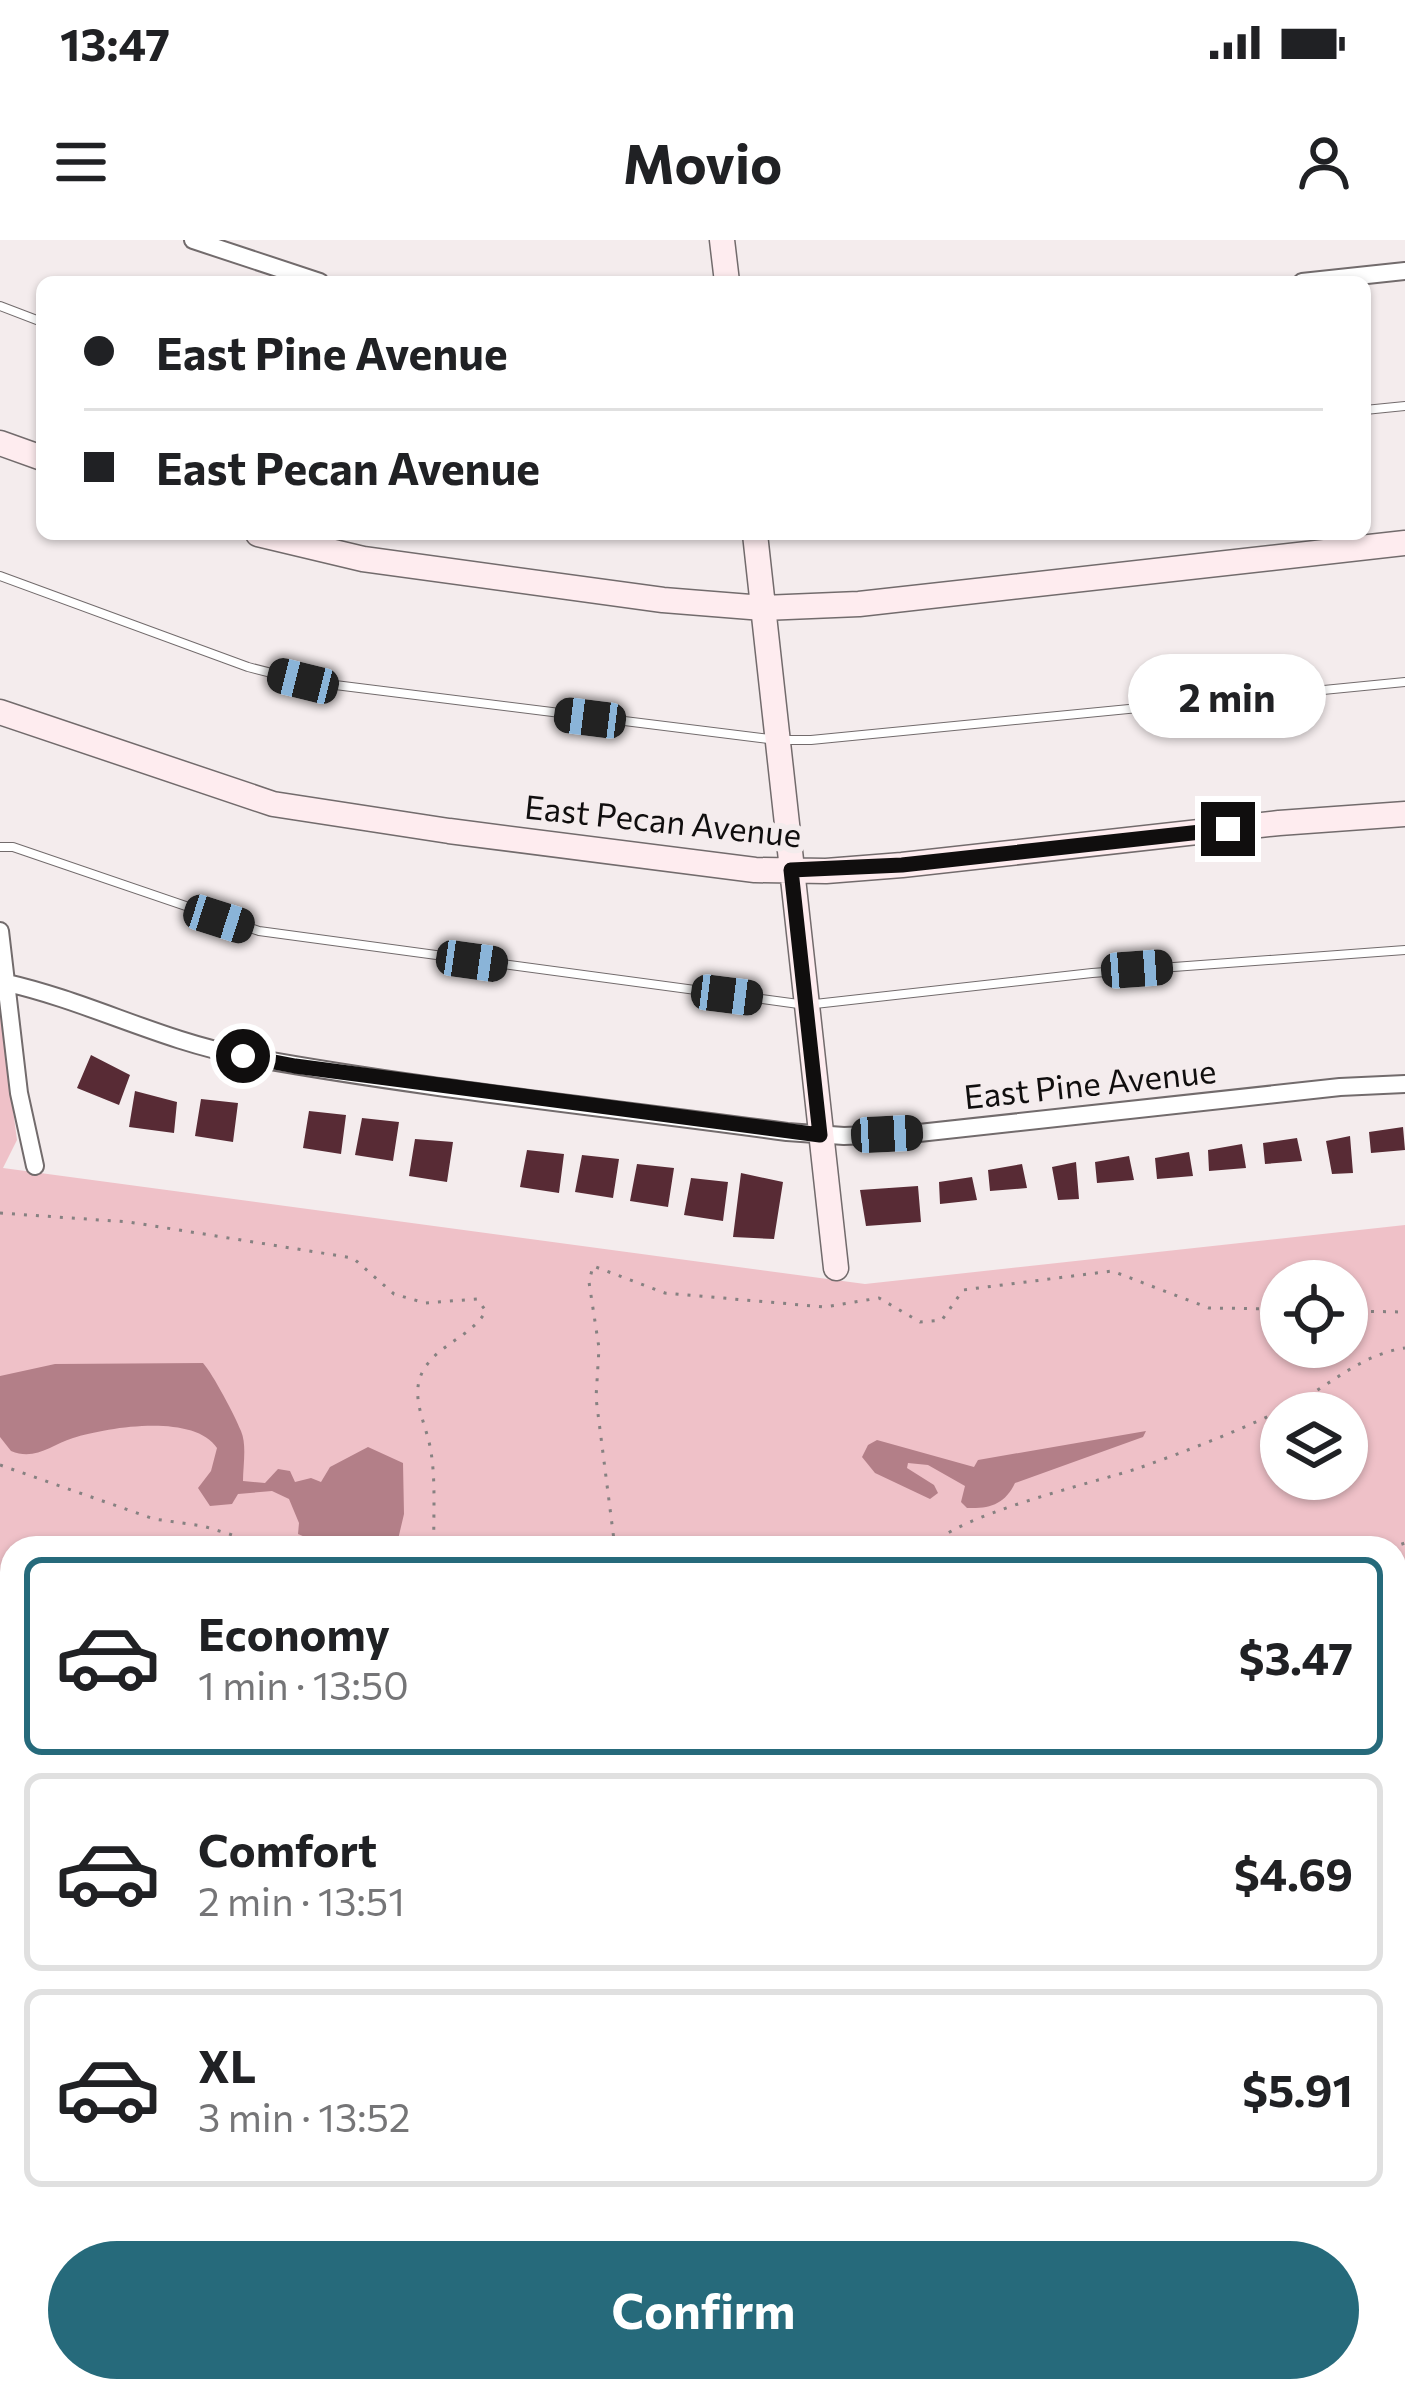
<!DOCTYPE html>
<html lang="en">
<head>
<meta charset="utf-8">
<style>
	:root { --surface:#fff; --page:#f6f6f6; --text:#202124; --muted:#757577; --line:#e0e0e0; --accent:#266a7b }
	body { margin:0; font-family:Commissioner,sans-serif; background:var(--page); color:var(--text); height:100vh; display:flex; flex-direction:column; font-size:45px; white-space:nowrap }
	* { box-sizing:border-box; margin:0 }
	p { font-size:39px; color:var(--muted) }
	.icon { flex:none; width:66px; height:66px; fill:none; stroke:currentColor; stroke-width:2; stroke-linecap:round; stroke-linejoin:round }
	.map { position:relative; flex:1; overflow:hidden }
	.drawer { position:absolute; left:0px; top:1296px; width:1407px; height:867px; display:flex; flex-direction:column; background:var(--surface); border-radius:36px 36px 0 0; box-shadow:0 3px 9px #0004 }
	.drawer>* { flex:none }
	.top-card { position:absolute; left:36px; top:36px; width:1335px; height:264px; border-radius:18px; box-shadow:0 3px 9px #0004; display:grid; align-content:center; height:264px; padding:0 48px; background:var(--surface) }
	.fabs { position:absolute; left:1260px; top:1020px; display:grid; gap:24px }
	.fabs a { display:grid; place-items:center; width:108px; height:108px; border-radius:50%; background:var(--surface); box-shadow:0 3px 9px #0004; font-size:60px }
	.end { position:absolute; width:54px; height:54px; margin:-27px; border:15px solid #100e0e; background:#fff; box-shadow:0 0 0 6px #fff }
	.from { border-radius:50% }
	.bubble { position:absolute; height:84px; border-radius:42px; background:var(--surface); box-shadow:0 3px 9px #0004; font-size:39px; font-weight:700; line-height:84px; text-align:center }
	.car { position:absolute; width:36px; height:72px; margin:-36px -18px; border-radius:15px; box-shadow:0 0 9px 3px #0007; background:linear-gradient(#222 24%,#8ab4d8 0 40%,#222 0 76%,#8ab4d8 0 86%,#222 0) }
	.top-card b { display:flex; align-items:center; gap:42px; height:114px; font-size:45px }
	.top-card b+b { border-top:3px solid var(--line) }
	.top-card i { width:30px; height:30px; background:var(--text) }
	ul { padding:21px 0 0; list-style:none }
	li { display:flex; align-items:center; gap:36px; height:198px; margin:0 24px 18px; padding:0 24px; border:6px solid var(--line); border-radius:18px }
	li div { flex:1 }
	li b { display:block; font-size:45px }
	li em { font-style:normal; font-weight:700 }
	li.selected { border-color:var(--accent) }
	li>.icon { width:108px; height:108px; stroke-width:1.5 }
	.cta { display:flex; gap:24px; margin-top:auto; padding:24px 48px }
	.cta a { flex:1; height:138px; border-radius:72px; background:var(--accent); color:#fff; font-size:48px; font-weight:700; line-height:138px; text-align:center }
	.status { display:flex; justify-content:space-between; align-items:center; height:84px; padding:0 60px; background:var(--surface); direction:ltr }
	.status svg { height:33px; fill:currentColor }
	header { display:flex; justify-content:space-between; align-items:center; height:156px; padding:0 48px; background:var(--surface); font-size:54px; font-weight:700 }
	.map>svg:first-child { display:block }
</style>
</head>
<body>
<div class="status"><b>13:47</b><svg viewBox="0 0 49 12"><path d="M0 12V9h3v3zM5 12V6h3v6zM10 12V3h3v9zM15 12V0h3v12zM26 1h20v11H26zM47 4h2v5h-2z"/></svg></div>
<header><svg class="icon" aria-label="menu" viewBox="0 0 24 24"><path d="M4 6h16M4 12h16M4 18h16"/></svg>Movio<svg class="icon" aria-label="person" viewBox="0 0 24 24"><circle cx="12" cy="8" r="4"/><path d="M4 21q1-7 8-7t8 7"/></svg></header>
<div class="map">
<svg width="1405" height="2162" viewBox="0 0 1405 2162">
	<rect width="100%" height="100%" fill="#f4eced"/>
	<path fill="#efc1c8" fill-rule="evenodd" d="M0,771L17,900L3,928L865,1044L1405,985V2162H0ZM1281,1041H1347V1107H1281ZM1281,1173H1347V1239H1281ZM12,1308H1395V2151H12Z"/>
	<path fill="#b37f88" d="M203,1123C213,1134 235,1176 241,1191C247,1205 243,1226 243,1241L265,1243L278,1229L290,1231L295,1242L311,1238L321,1242L330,1227L368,1207L403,1223L404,1274L396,1308C360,1308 330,1309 298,1294L299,1283L289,1259L272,1251L238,1254L232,1264L210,1266L198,1248L211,1231L217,1208C194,1173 108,1187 73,1198C51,1205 35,1221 11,1211L0,1197V1136L55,1124Z
		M1146,1191L1143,1197L1015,1243C1005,1264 990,1269 967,1268L961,1262L965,1246L928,1225L908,1223L907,1228L934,1245L938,1253L930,1259L875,1233L862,1217L868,1205L877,1200L974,1227L978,1220Z"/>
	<path fill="#582b35" d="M91,815L130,835L119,865L77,848Z
		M135,851L177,862L174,893L129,887Z
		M201,859L238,863L233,902L195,896Z
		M309,871L346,875L341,914L303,908Z
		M362,878L399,882L393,921L355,915Z
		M1403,887L1405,910L1371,913L1369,892Z
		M1350,896L1353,933L1332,934L1326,901Z
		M1297,898L1302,921L1265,924L1263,903Z
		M415,899L453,902L447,942L409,936Z
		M1242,904L1246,928L1209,931L1208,910Z
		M527,910L564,914L559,953L520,947Z
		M1189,912L1193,936L1157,939L1155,918Z
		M582,915L619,919L613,958L575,952Z
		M1129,916L1134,940L1097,943L1095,922Z
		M1076,922L1079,959L1058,960L1052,927Z
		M637,924L674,928L668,967L630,961Z
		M1022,924L1027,948L990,951L988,930Z
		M741,933L783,942L774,999L733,997Z
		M972,937L977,960L940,964L939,942Z
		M691,938L728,942L723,981L684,975Z
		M918,946L921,982L866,986L860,950Z"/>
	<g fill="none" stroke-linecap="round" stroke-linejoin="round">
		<defs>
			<path id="lane" d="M0,66L42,82
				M1365,170L1405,166
				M0,336L248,427L303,441L777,500H811L1405,442
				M0,607H13L259,691L806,765L1092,733L1405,710"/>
			<path id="street" d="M193,0L320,42
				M1302,42L1405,31
				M0,691L19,853L35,926
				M7,743C87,761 162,801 243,816C423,849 605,867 787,892L844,896L919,893L1340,847L1405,844"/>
			<path id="secondary" d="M722,0L727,42
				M0,203L42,218
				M258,294L363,319L663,360L763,368L859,364L1405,303
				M755,294L836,1028
				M0,472L273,564L449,591L755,630L826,631L902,625L1279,583L1405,574"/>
		</defs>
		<use href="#lane" stroke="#726b6c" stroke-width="10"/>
		<use href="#street" stroke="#726b6c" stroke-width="20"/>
		<use href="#secondary" stroke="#726b6c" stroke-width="27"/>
		<path stroke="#868181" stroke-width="3" stroke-dasharray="3 9" stroke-linecap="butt" d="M0,973L129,982L353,1018L394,1054L425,1063L477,1059L486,1071C471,1097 440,1103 424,1129C408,1156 427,1184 431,1212C436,1243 433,1277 434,1308
			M1347,1071L1405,1072
			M0,1225L154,1279L203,1286L275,1308
			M615,1308L596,1158L599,1108L589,1042L593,1026L665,1053L825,1067L879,1058L920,1082L942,1080L963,1050L1112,1031L1209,1068L1281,1069
			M931,1308C948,1277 1096,1242 1136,1229C1187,1211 1241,1190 1290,1166C1330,1146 1359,1115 1405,1108
			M1390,1308L1405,1303
			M0,1414H12
			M1395,1566L1405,1548
			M1395,1655L1405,1645
			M0,1675L12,1688
			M0,1782L12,1797
			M0,2086L12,2100
			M0,2129L12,2128
			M54,2151L56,2162
			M457,2151L476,2162
			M520,2151L538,2162
			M647,2151L649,2162
			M651,2151V2162
			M809,2162L812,2151"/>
		<use href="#lane" stroke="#fff" stroke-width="8"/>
		<use href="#street" stroke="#fff" stroke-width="16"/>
		<use href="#secondary" stroke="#feecef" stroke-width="24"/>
	</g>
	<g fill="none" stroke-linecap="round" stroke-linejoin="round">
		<path stroke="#100e0e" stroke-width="15" d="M243,816L295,826L820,895L791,630L902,625L1228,589"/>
	</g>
	<g text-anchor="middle" stroke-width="12" stroke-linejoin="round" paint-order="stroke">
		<g font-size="33" fill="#100e0e" stroke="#f4eced">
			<text transform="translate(663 581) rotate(6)" y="12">East Pecan Avenue</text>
			<text transform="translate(1090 844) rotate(-6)" y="12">East Pine Avenue</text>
		</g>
	</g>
</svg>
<div class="fabs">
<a><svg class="icon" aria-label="locate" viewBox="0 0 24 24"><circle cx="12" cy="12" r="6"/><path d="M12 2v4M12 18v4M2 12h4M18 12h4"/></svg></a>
<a><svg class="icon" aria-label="layers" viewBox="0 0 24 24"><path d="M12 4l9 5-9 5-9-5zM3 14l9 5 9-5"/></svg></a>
</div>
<i class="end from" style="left:243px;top:816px"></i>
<i class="end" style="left:1228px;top:589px"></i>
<div class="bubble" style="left:1128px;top:414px;width:198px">2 min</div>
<i class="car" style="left:303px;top:441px;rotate:284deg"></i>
<i class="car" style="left:590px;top:478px;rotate:277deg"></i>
<i class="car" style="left:219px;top:679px;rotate:108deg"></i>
<i class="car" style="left:472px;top:721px;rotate:98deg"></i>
<i class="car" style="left:1137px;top:729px;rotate:86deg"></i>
<i class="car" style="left:727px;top:755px;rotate:97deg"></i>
<i class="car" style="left:887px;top:894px;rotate:87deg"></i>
<div class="top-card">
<b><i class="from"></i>East Pine Avenue</b>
<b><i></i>East Pecan Avenue</b>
</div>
<section class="drawer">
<ul>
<li class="selected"><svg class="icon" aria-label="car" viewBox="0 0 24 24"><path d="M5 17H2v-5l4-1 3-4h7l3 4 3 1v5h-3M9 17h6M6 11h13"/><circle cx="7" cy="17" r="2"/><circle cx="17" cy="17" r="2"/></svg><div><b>Economy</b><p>1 min · 13:50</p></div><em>$3.47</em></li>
<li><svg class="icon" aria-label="car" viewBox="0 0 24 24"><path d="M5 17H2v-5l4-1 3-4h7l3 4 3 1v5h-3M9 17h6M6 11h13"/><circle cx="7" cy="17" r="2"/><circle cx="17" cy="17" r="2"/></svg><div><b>Comfort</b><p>2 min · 13:51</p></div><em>$4.69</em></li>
<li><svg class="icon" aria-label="car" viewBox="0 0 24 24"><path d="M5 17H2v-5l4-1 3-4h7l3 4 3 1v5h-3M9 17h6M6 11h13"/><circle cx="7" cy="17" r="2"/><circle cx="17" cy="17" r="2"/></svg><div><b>XL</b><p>3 min · 13:52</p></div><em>$5.91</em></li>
</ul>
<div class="cta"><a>Confirm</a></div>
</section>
</div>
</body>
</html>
